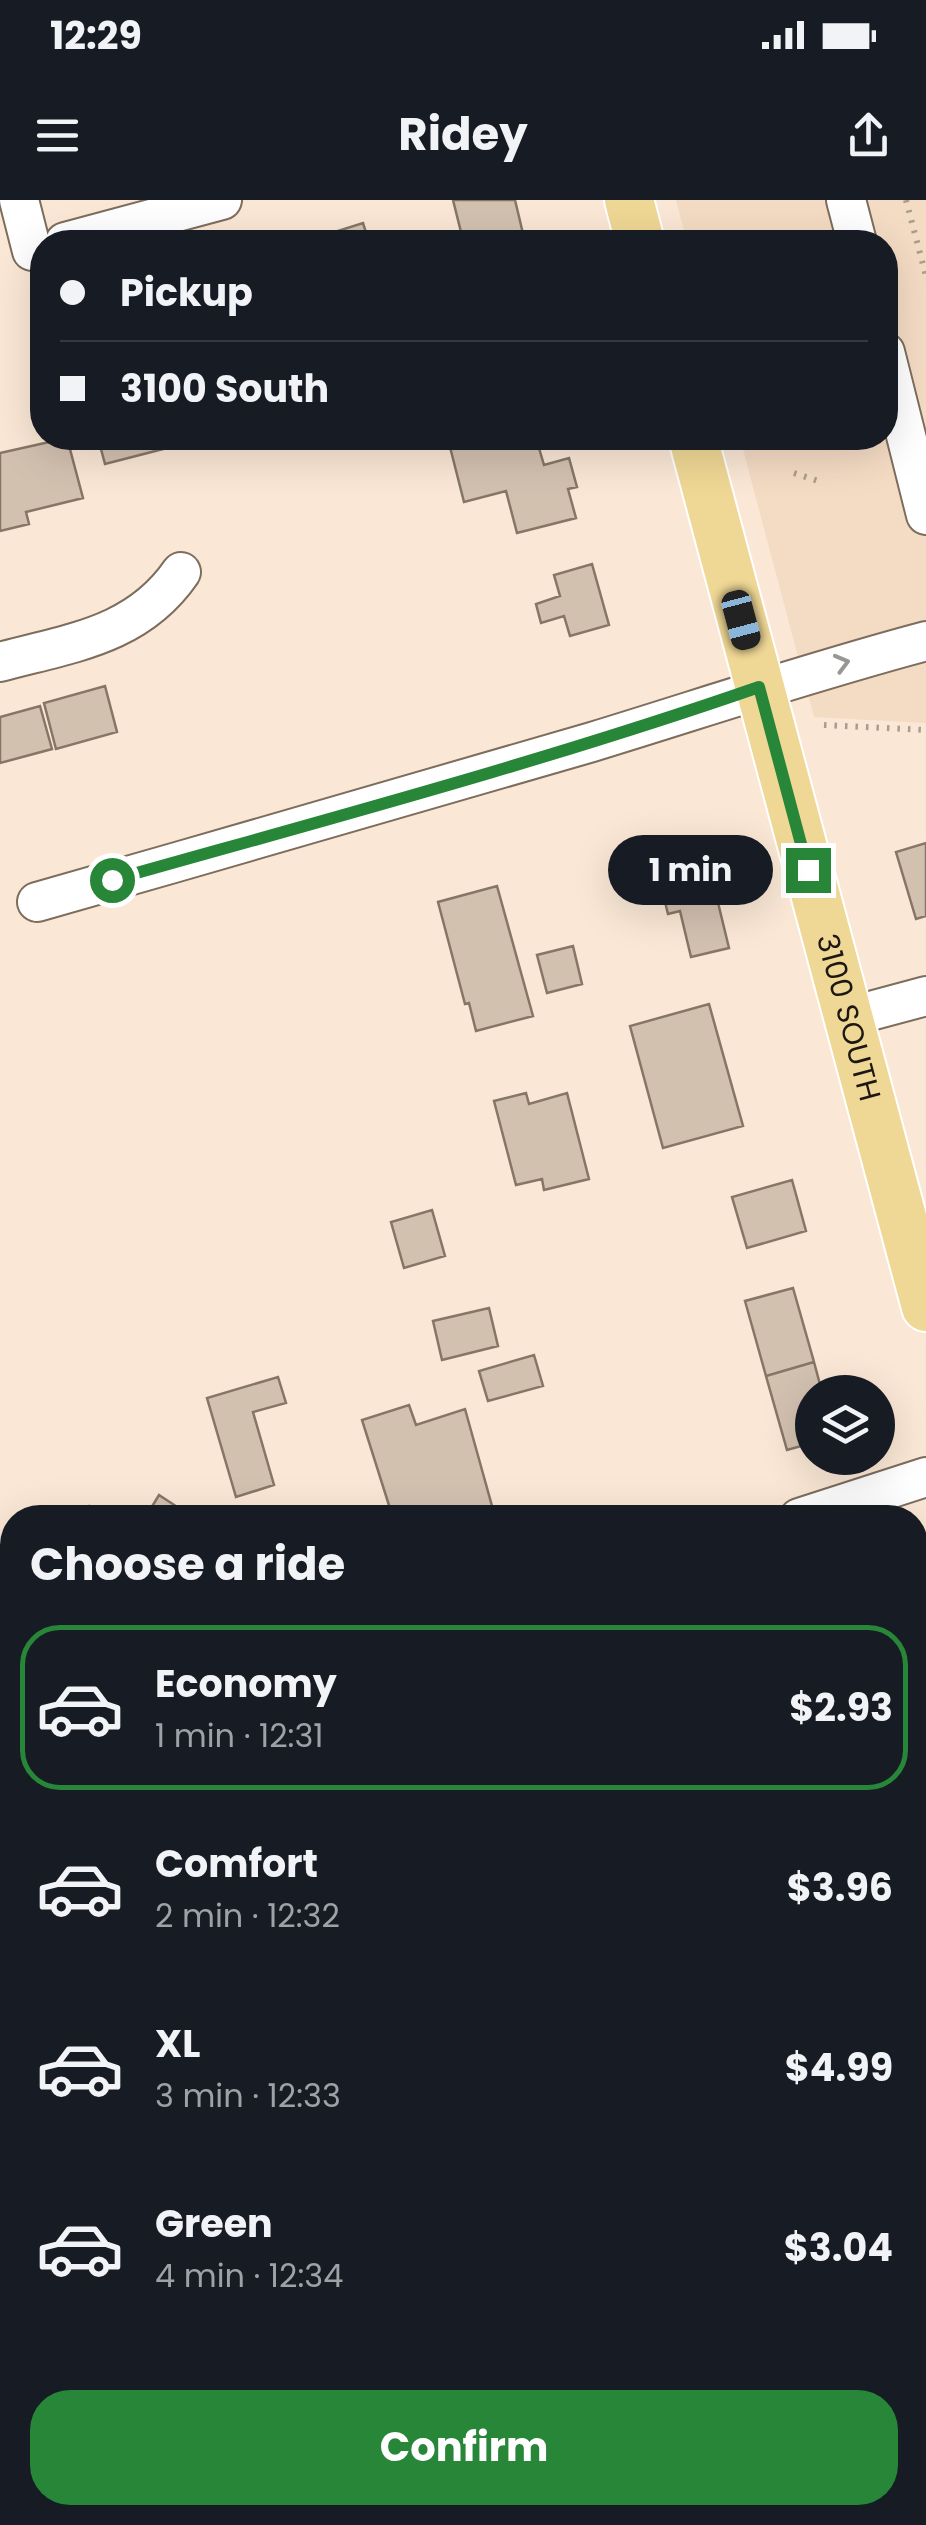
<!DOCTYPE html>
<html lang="en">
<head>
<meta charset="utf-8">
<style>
	:root { --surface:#171b24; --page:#242831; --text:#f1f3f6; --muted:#9ea1a6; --line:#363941; --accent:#288638 }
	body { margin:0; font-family:Poppins,sans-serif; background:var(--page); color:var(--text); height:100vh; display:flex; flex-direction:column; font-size:38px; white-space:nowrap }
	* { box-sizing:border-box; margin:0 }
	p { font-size:32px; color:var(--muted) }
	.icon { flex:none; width:55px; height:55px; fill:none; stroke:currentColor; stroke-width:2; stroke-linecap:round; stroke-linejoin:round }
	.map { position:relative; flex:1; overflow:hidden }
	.drawer { position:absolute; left:0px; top:1305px; width:928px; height:1020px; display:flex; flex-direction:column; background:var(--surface); border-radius:40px 40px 0 0; box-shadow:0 10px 40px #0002 }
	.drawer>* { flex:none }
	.banner { position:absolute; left:30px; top:30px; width:868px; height:220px; border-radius:40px; box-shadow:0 10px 40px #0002; display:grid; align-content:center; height:220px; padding:0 30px; background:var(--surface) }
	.tools { position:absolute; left:795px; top:1175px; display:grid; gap:20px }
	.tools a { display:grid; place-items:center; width:100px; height:100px; border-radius:50%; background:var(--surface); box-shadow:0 10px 40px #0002; font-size:50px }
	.end { position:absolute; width:45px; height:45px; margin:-22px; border:12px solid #288638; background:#fff; box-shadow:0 0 0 5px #fff }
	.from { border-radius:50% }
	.bubble { position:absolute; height:70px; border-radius:35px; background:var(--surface); box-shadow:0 10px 40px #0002; font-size:32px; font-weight:700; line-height:70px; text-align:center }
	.car { position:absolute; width:30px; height:60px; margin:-30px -15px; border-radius:12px; box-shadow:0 0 8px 2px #0007; background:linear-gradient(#222 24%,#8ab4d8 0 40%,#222 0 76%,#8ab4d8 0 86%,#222 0) }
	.banner b { display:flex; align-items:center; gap:35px; height:95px; font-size:38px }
	.banner b+b { border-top:2px solid var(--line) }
	.banner i { width:25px; height:25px; background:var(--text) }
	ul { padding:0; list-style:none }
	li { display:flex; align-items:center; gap:30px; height:165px; margin:0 20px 15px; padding:0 10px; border:5px solid transparent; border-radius:40px }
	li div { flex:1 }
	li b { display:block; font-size:38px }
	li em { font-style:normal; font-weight:700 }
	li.current { border-color:var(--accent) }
	li>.icon { width:90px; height:90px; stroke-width:1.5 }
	h2 { padding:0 30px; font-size:45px; line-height:120px }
	.button { display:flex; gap:20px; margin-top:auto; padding:20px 30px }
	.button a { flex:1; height:115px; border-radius:40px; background:var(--accent); color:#fff; font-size:40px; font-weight:700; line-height:115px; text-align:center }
	.status { display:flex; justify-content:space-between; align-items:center; height:70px; padding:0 50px; background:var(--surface); direction:ltr }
	.status svg { height:28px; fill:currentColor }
	header { display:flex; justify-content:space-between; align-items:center; height:130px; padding:0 30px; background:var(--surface); font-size:45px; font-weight:700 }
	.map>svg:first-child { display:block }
</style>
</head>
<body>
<div class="status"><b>12:29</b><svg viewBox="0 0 49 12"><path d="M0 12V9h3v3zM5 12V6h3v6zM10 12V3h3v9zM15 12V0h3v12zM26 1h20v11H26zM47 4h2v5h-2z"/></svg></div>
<header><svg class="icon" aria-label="menu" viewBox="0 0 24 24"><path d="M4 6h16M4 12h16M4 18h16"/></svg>Ridey<svg class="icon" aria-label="share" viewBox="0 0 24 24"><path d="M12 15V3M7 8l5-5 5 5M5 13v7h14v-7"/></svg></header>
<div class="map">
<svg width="926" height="2325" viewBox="0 0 926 2325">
	<rect width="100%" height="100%" fill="#fae7d5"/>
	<path fill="#f4dbc4" d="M676,0H926V523L814,517L740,238H885V42H687Z"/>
	<path fill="#d3c1b0" stroke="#877667" stroke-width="2.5" d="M453,0H515L525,42H483L481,36L463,40Z
		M363,23L369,42H303Z
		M67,238L83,298L26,312L29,324L0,331V253Z
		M98,238H206L105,264Z
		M486,238H536L544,265L569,258L577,287L568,289L576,318L517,333L506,291L464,302L450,247Z
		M592,364L609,425L570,436L564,416L541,423L536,404L560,396L554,375Z
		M105,486L117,532L56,549L44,503Z
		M40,506L52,549L0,563V517Z
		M926,643V716L916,719L896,652Z
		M712,678L729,748L691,757L680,711L668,714L662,690Z
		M497,686L533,816L476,831L469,803L465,804L438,702Z
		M573,746L582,784L547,793L537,755Z
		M709,804L743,926L663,948L630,826Z
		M526,893L529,904L567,893L589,979L544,990L542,979L516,985L494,901Z
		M792,980L806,1031L747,1048L732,997Z
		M432,1010L445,1056L404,1068L391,1022Z
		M793,1088L814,1162L766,1176L745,1101Z
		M489,1108L498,1146L442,1160L433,1121Z
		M534,1155L543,1186L488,1201L479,1171Z
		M814,1162L822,1192H812V1243L787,1250L766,1176Z
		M278,1177L286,1203L253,1212L274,1285L236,1297L207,1198Z
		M409,1205L416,1225L465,1209L492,1306L454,1318H451L448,1309L422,1318H393L362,1220Z
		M159,1295L194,1318H145Z
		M89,1306L93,1318H53Z
		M12,1342V1407L0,1414V1346Z
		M915,1357L925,1391L915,1394Z
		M926,1575V1640L915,1643V1578Z
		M12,1638V1715L1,1718L0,1641Z
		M926,1854V1900L918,1902L915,1857Z
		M926,1965V2021L915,2024V1968Z
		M12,2017V2136L0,2140V2020Z
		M12,2198V2261L3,2264L0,2201Z"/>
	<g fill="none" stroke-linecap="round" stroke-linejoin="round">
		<defs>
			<path id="minor" d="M19,0L32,51
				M846,0L857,42
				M65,42L222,0
				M885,152L926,315
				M0,462C70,443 137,436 181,372
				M37,702C222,649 407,597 592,542C703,508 813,471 926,441
				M848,817L926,796
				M799,1318L926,1277
				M0,1570L12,1564
				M915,1765L926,1763
				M915,2255L926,2252
				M349,2312L352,2325
				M748,2312L752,2325
				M42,2325L88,2312"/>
			<g id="major">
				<path d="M629,0L640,42"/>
				<path id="s1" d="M693,238L926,1107"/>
			</g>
		</defs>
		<use href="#minor" stroke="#7d6d5d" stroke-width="42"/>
		<use href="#major" stroke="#fff" stroke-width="52"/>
		<path stroke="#aa9c8e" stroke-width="6" stroke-dasharray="2.5 8" stroke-linecap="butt" d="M906,0L926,76
			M794,238L829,246
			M794,273L821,282
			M824,525L926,530"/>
		<use href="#minor" stroke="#fff" stroke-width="38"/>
		<use href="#major" stroke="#efd795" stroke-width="48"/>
	</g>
	<defs><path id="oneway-chevron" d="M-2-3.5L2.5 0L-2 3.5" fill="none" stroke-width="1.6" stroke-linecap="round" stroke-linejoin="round" transform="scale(2.5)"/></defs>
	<use stroke="#999794" href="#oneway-chevron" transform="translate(842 463) rotate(-15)"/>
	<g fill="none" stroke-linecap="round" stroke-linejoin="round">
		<path stroke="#288638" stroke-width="12" d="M112,680C328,619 546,561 759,487L808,670"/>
	</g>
	<g text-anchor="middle" stroke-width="10" stroke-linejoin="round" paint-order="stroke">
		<g font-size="30" fill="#1d1711" stroke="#fae7d5">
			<text dy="10" stroke="none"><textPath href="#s1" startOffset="600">3100 SOUTH</textPath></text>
		</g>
	</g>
</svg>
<div class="tools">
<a><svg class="icon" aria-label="layers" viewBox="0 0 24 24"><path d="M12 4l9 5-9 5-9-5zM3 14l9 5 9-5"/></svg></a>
</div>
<i class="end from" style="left:112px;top:680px"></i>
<i class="end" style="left:808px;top:670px"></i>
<div class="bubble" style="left:608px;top:635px;width:165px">1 min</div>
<i class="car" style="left:741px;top:420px;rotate:165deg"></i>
<div class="banner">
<b><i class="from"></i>Pickup</b>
<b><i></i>3100 South</b>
</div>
<section class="drawer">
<h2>Choose a ride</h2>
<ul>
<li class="current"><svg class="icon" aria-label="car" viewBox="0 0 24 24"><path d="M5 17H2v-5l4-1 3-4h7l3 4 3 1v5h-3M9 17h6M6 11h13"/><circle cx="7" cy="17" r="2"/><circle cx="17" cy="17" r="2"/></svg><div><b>Economy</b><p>1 min · 12:31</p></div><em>$2.93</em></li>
<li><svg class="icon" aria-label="car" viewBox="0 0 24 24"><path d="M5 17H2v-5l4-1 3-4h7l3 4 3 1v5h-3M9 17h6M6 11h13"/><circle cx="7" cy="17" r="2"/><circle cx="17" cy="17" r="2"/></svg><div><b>Comfort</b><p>2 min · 12:32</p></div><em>$3.96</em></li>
<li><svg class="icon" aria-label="car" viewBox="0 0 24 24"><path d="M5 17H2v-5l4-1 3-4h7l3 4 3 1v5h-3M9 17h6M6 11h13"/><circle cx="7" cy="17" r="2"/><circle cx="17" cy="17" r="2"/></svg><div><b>XL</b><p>3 min · 12:33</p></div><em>$4.99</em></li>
<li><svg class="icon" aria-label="car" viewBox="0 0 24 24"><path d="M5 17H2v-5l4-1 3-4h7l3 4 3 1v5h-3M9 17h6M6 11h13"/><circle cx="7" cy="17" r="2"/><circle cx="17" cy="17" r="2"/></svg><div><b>Green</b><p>4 min · 12:34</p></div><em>$3.04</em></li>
</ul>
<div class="button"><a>Confirm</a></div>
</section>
</div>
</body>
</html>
